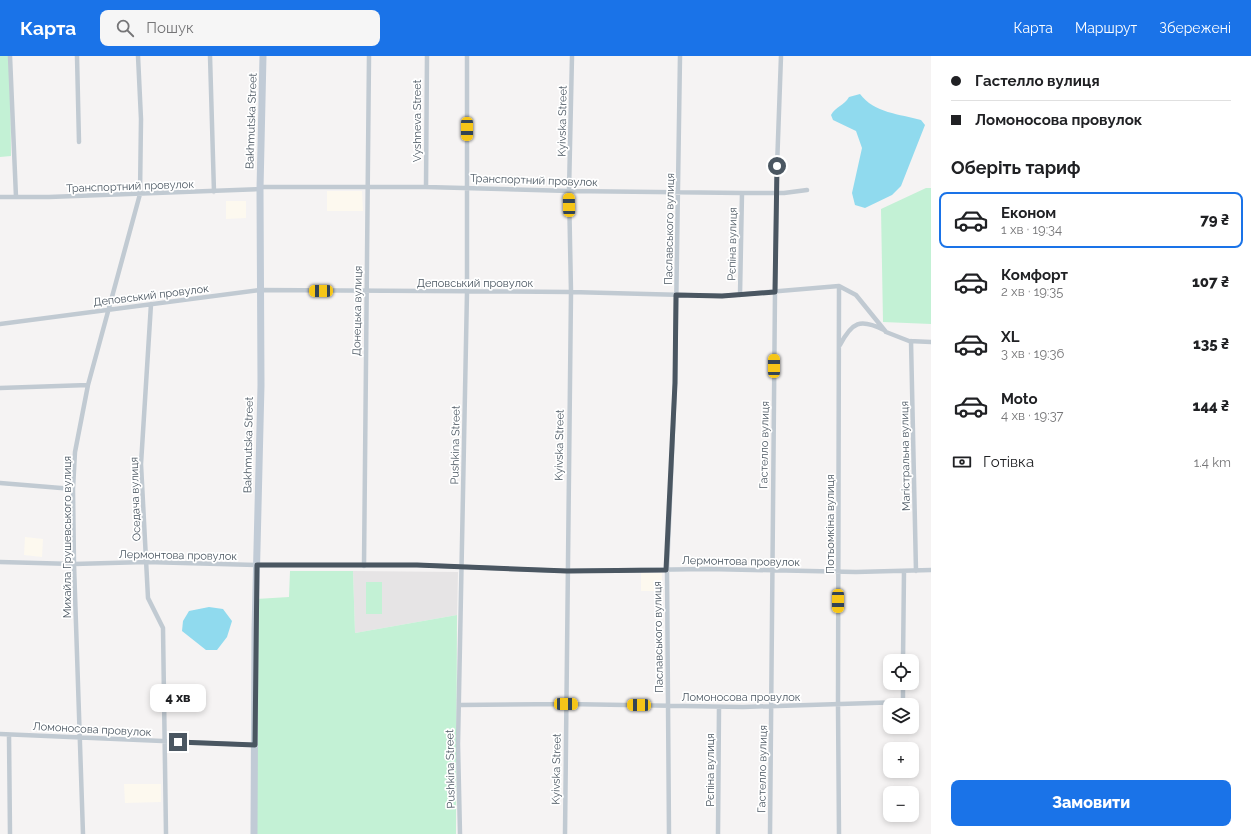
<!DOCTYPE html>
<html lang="uk">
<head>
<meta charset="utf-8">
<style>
	:root { --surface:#fff; --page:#f6f6f6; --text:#202124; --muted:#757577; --line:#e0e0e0; --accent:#1a73e8 }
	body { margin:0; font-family:Raleway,sans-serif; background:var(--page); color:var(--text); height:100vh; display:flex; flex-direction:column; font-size:15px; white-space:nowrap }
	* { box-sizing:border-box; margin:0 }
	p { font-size:13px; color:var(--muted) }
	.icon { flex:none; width:22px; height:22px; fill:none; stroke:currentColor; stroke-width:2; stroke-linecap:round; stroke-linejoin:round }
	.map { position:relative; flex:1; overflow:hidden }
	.panel { display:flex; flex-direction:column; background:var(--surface); width:320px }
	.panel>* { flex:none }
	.top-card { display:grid; align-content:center; height:88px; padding:0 20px; background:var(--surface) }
	.tools { position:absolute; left:883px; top:598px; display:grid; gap:8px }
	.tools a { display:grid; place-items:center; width:36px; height:36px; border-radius:8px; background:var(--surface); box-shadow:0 2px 6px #0003; font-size:20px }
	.end { position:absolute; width:18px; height:18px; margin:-9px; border:5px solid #4a5661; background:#fff; box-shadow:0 0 0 2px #fff }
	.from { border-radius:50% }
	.bubble { position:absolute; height:28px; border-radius:8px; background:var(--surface); box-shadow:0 2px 6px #0003; font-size:13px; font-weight:800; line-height:28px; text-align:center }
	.car { position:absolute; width:12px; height:24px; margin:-12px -6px; border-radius:5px; box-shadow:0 0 3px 1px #0007; background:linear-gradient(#f5c518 24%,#345 0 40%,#f5c518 0 76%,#345 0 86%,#f5c518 0) }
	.top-card b { display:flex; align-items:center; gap:14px; height:38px; font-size:15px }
	.top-card b+b { border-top:1px solid var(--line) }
	.top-card i { width:10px; height:10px; background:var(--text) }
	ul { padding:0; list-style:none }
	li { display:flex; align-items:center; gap:12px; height:56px; margin:0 8px 6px; padding:0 12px; border:2px solid transparent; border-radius:8px }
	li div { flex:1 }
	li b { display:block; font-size:15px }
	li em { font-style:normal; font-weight:800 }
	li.on { border-color:var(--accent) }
	li>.icon { width:36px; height:36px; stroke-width:1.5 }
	h2 { padding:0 20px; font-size:18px; line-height:48px }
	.pay { display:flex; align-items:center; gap:10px; height:44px; padding:0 20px; font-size:15px }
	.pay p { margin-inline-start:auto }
	.cta { display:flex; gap:8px; margin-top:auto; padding:8px 20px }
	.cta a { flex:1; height:46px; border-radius:8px; background:var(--accent); color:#fff; font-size:16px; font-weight:800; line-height:46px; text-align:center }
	header { display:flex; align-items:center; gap:24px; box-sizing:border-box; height:56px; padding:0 20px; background:var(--accent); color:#fff }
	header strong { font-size:19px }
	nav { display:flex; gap:22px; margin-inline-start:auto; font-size:14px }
	.search { width:280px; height:36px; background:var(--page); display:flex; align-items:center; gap:10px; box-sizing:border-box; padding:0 14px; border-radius:8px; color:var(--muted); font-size:15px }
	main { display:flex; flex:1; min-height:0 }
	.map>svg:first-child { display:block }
</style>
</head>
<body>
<header>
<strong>Карта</strong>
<div class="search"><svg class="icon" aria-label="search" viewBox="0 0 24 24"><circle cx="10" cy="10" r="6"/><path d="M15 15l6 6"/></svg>Пошук</div>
<nav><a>Карта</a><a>Маршрут</a><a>Збережені</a></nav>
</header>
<main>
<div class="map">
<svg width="931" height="778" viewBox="0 0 931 778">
	<rect width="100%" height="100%" fill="#f5f3f3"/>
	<path fill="#fdf9ef" d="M327,135H362L363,155H327Z
		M226,145H246V162L226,163Z
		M25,481L43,483L42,501L24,499Z
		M641,517H662V535H641Z
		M124,728H161V746L125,747Z"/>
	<path fill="#e6e4e5" d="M353,515L458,516L457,559L355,577Z"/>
	<path fill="#c3f1d5" d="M0,0H10L11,100L0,101Z
		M926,132H931V268L883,266L881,153Z
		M290,515H353L355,577L457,559L456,778H257L256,543L289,541Z
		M366,526H382V558H366Z"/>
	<path fill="#90daee" d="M860,38C874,57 900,58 921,64L925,69L901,130L892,139L865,152L855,149L852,137L862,92L856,75L833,64L831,59C836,50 844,50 849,41Z
		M209,551L223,553L232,565L227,581L217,594H206L182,575L183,565L189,555Z"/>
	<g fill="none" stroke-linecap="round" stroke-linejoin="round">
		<path stroke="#c1cad2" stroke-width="4.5" d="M10,0L16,141
			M77,0L79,86
			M210,0L214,136
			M260,131H426L569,135L742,137H784L807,134
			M426,131L427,0
			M0,141H49L260,133
			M740,239L742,137
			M151,248L141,408L148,542L163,572L166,778
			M0,268L260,234L571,236L722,240L839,230L856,239L886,276L909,285L931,286
			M911,285L916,515
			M840,289C852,266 860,262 884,274
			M0,332L88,329
			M0,427L73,433
			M0,506L74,508L146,506L257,509H417L567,515L708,513L856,516L931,514
			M364,510L369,0
			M903,605L904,515
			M459,649L566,648L743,651L903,646
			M903,649V627
			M0,678L255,689
			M9,679L10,778
			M83,778L74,508L73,433L75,396L88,329L140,138L141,63L138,0
			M460,778L458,688L467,236V0
			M565,778L571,236L569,135L572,0
			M669,778L667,514L675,327L680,0
			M718,778L719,651
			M770,778L775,236L777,111L781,0
			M839,778L838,649L839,230"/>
		<path stroke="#c1cbd6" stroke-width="7" d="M254,778L255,574L261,329L260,133L263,0"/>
	</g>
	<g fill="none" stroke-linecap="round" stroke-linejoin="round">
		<path stroke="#4a5661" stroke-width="5" d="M178,686L255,689L257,509H417L567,515L666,514L675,327L676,239L722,240L775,236L777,110"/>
	</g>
	<g text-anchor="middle" stroke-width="3.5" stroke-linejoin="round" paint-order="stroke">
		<g font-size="11" fill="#4a5661" stroke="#fff">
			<text transform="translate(251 65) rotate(-88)" y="4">Bakhmutska Street</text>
			<text transform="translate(417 65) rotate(-90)" y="4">Vyshneva Street</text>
			<text transform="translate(562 65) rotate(-89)" y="4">Kyivska Street</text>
			<text transform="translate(534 124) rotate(2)" y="4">Транспортний провулок</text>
			<text transform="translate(130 130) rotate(-2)" y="4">Транспортний провулок</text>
			<text transform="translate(669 173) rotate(-89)" y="4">Паславського вулиця</text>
			<text transform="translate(732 188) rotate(-89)" y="4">Рєпіна вулиця</text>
			<text x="475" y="231">Деповський провулок</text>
			<text transform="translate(151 239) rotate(-7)" y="4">Деповський провулок</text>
			<text transform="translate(357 255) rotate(-89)" y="4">Донецька вулиця</text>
			<text transform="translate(248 389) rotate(-89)" y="4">Bakhmutska Street</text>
			<text transform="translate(455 389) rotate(-89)" y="4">Pushkina Street</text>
			<text transform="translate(559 389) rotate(-89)" y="4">Kyivska Street</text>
			<text transform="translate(764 389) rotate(-89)" y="4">Гастелло вулиця</text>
			<text transform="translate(905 400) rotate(-91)" y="4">Магістральна вулиця</text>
			<text transform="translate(135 443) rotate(-92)" y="4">Оседача вулиця</text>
			<text transform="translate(830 468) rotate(-90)" y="4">Потьомкіна вулиця</text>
			<text transform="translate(67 481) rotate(-90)" y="4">Михайла Грушевського вулиця</text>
			<text transform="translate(178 499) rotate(1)" y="4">Лермонтова провулок</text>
			<text transform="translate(741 505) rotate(1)" y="4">Лермонтова провулок</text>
			<text transform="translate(658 581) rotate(-91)" y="4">Паславського вулиця</text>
			<text x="741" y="645">Ломоносова провулок</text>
			<text transform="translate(92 673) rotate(3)" y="4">Ломоносова провулок</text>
			<text transform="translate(450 713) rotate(-91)" y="4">Pushkina Street</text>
			<text transform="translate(556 713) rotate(-89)" y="4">Kyivska Street</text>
			<text transform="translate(762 713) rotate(-89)" y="4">Гастелло вулиця</text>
			<text transform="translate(710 714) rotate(-90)" y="4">Рєпіна вулиця</text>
		</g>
	</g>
</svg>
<div class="tools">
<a><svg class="icon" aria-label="locate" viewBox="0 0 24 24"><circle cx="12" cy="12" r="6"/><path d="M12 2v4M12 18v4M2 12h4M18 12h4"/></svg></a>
<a><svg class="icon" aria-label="layers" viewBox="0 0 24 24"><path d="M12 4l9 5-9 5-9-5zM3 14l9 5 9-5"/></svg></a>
<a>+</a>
<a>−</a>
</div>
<i class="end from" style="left:777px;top:110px"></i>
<i class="end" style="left:178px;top:686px"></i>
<div class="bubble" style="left:150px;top:628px;width:56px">4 хв</div>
<i class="car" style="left:467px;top:73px;rotate:180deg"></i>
<i class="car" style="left:569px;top:149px;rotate:359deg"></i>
<i class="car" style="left:321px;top:235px;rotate:270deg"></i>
<i class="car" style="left:774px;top:310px;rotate:0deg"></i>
<i class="car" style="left:838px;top:545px;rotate:180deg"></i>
<i class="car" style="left:566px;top:648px;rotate:91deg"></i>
<i class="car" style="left:639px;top:649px;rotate:271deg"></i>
</div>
<section class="panel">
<div class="top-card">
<b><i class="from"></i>Гастелло вулиця</b>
<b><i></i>Ломоносова провулок</b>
</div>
<h2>Оберіть тариф</h2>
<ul>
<li class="on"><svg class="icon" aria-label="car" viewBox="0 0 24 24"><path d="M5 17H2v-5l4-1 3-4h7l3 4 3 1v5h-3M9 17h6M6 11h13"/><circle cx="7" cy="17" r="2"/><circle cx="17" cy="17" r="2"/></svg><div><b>Економ</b><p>1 хв · 19:34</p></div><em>79 ₴</em></li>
<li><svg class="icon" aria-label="car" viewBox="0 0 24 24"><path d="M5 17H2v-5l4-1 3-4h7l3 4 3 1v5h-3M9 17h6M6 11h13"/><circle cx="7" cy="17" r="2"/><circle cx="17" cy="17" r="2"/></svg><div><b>Комфорт</b><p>2 хв · 19:35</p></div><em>107 ₴</em></li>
<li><svg class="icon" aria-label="car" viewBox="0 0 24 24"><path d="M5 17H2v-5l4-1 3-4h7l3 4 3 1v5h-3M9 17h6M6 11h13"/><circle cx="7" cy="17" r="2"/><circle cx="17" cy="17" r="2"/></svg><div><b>XL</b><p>3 хв · 19:36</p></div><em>135 ₴</em></li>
<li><svg class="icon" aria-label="car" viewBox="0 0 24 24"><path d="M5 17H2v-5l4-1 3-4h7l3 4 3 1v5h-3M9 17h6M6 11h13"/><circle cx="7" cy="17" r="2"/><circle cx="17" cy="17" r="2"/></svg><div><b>Moto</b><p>4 хв · 19:37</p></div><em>144 ₴</em></li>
</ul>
<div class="pay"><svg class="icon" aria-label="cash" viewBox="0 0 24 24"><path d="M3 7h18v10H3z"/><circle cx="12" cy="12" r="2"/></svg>Готівка<p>1.4 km</p></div>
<div class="cta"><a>Замовити</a></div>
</section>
</main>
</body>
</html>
